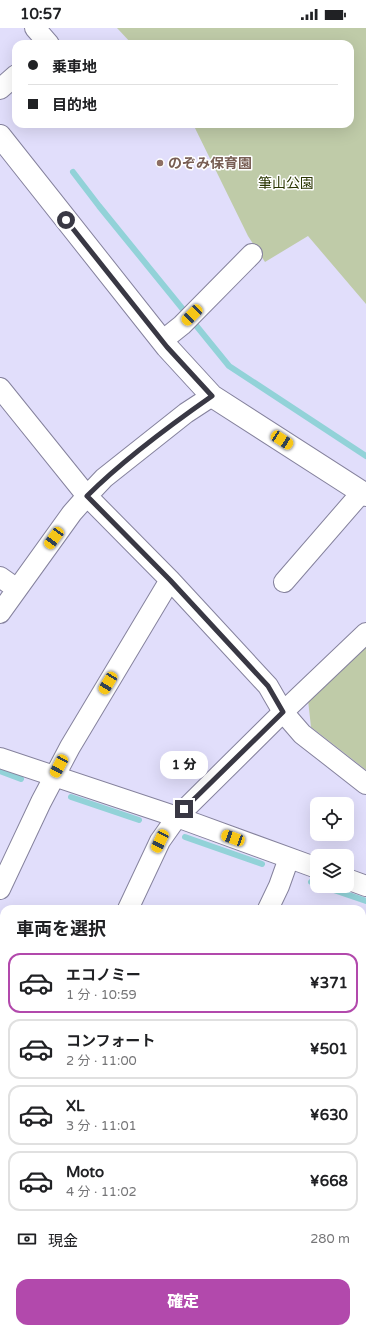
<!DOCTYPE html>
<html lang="ja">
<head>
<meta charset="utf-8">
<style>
	:root { --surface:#fff; --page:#f2f2f2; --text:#202124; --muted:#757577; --line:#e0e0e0; --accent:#b249ac }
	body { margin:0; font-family:"Varela Round","Noto Sans JP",sans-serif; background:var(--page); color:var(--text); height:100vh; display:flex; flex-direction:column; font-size:15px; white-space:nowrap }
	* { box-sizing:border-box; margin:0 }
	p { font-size:13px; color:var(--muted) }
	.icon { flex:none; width:22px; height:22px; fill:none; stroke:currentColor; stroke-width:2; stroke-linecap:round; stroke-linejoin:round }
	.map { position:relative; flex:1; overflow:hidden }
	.panel { position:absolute; left:0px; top:877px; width:366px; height:428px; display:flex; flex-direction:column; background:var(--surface); border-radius:12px 12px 0 0; box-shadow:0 4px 16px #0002 }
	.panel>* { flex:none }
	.guide { position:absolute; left:12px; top:12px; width:342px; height:88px; border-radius:12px; box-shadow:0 4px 16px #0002; display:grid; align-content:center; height:88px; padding:0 16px; background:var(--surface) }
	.tools { position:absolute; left:310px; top:769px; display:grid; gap:8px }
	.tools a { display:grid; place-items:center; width:44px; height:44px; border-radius:8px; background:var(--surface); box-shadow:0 4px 16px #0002; font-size:20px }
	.end { position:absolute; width:18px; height:18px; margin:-9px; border:5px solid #393844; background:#fff; box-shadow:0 0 0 2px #fff }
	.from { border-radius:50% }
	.bubble { position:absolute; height:28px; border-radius:12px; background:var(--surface); box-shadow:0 4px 16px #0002; font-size:13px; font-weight:800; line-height:28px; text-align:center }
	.car { position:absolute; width:12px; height:24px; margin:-12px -6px; border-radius:5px; box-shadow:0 0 3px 1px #0007; background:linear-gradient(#f5c518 24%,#345 0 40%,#f5c518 0 76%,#345 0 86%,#f5c518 0) }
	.guide b { display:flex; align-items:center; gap:14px; height:38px; font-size:15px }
	.guide b+b { border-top:1px solid var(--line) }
	.guide i { width:10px; height:10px; background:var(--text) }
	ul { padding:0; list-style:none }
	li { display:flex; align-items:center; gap:12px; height:60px; margin:0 8px 6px; padding:0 8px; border:2px solid var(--line); border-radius:12px }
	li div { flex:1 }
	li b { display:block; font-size:15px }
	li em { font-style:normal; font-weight:800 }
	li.active { border-color:var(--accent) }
	li>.icon { width:36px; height:36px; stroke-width:1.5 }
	h2 { padding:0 16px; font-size:18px; line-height:48px }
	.pay { display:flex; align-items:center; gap:10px; height:44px; padding:0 16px; font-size:15px }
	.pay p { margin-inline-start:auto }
	.cta { display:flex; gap:8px; margin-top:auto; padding:8px 16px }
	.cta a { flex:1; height:46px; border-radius:12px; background:var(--accent); color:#fff; font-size:16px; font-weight:800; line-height:46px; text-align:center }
	.status { display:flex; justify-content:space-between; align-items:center; height:28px; padding:0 20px; background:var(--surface); direction:ltr }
	.status svg { height:11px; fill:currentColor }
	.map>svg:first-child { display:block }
</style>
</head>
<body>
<div class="status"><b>10:57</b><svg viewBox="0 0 49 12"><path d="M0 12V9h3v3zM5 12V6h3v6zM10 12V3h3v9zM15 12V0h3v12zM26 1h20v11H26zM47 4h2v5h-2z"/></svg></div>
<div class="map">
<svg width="366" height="1305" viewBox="0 0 366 1305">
	<rect width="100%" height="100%" fill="#e1defb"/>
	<path fill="#bfcba8" d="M117,0H366V276L308,208L265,234L248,208L193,96H350V16H132Z
		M366,618V742L311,699L308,672Z"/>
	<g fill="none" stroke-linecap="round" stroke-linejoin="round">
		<path stroke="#92d2d8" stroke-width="6" d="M73,144L99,178L229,338L366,428
			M0,743L21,751
			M71,769L139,792
			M185,809L262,836
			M311,854L317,856
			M322,858L366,873"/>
		<defs>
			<path id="street" d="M35,0L49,16
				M0,61L16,47
				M162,313L182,297L252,226
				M0,360L87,468L170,552L268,658L283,684L302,706L366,756
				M0,549L17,561
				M284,554L362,464
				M0,585L72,485L87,468L104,450L186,385L212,368
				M0,730L177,789L317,840
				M347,851L366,858
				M0,861L41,774L70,719L170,552
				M128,881L160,813L177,789L283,684L366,605
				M268,881L279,858L289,830
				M362,1158L366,1159
				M1,1305L200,1301"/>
			<path id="secondary" d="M0,108L167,319L212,368L366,467
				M362,1020L366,1011
				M0,1064L4,1065
				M289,1301V1305"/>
		</defs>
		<use href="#street" stroke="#85829d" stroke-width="22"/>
		<use href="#secondary" stroke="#85829d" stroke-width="24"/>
		<use href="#street" stroke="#fff" stroke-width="20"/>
		<use href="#secondary" stroke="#fff" stroke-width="22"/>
	</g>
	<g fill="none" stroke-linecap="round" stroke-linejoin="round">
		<path stroke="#393844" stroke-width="5" d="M66,192L167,319L212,368C169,398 124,431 87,468L170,552L268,658L283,684L184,781"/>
	</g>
	<circle fill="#8d6e63" stroke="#fff" stroke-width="1.5" cx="160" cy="135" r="4"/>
	<g text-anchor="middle" stroke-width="3" stroke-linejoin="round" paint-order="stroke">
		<g font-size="14" font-weight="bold" fill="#785e54" stroke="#fff" text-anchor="start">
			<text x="168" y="140">のぞみ保育園</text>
		</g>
		<g font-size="14" fill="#293500" stroke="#fff">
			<text x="286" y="160">筆山公園</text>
		</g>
	</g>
</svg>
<div class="tools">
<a><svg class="icon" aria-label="locate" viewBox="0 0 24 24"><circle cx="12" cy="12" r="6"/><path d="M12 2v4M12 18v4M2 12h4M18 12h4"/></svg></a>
<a><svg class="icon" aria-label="layers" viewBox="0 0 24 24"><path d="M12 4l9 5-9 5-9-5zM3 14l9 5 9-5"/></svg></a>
</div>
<i class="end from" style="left:66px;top:192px"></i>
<i class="end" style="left:184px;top:781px"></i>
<div class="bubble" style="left:160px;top:723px;width:48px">1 分</div>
<i class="car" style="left:192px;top:287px;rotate:225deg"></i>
<i class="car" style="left:282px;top:412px;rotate:123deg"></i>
<i class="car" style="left:54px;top:510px;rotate:216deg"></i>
<i class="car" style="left:108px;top:655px;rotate:211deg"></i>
<i class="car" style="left:59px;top:738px;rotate:208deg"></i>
<i class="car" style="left:233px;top:810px;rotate:290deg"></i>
<i class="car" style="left:160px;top:813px;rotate:206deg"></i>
<div class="guide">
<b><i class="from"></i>乗車地</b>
<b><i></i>目的地</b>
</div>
<section class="panel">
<h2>車両を選択</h2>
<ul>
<li class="active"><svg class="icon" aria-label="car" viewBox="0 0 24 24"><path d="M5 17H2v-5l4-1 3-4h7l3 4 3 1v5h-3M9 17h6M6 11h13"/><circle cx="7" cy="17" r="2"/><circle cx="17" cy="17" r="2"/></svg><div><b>エコノミー</b><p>1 分 · 10:59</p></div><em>¥371</em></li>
<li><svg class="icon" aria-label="car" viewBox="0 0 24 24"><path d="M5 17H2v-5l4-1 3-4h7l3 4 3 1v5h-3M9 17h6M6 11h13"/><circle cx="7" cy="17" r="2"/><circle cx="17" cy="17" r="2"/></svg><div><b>コンフォート</b><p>2 分 · 11:00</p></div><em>¥501</em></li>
<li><svg class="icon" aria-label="car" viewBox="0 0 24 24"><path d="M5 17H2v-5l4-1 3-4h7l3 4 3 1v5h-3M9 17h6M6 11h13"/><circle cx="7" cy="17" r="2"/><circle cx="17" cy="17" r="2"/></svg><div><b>XL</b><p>3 分 · 11:01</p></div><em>¥630</em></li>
<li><svg class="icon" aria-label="car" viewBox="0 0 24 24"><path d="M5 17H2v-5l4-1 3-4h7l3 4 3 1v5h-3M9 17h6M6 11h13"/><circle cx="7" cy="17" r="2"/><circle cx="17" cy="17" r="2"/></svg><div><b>Moto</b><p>4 分 · 11:02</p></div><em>¥668</em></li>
</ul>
<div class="pay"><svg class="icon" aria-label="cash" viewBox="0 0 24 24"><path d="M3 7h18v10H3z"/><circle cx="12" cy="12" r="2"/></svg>現金<p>280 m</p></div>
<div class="cta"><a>確定</a></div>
</section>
</div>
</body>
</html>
